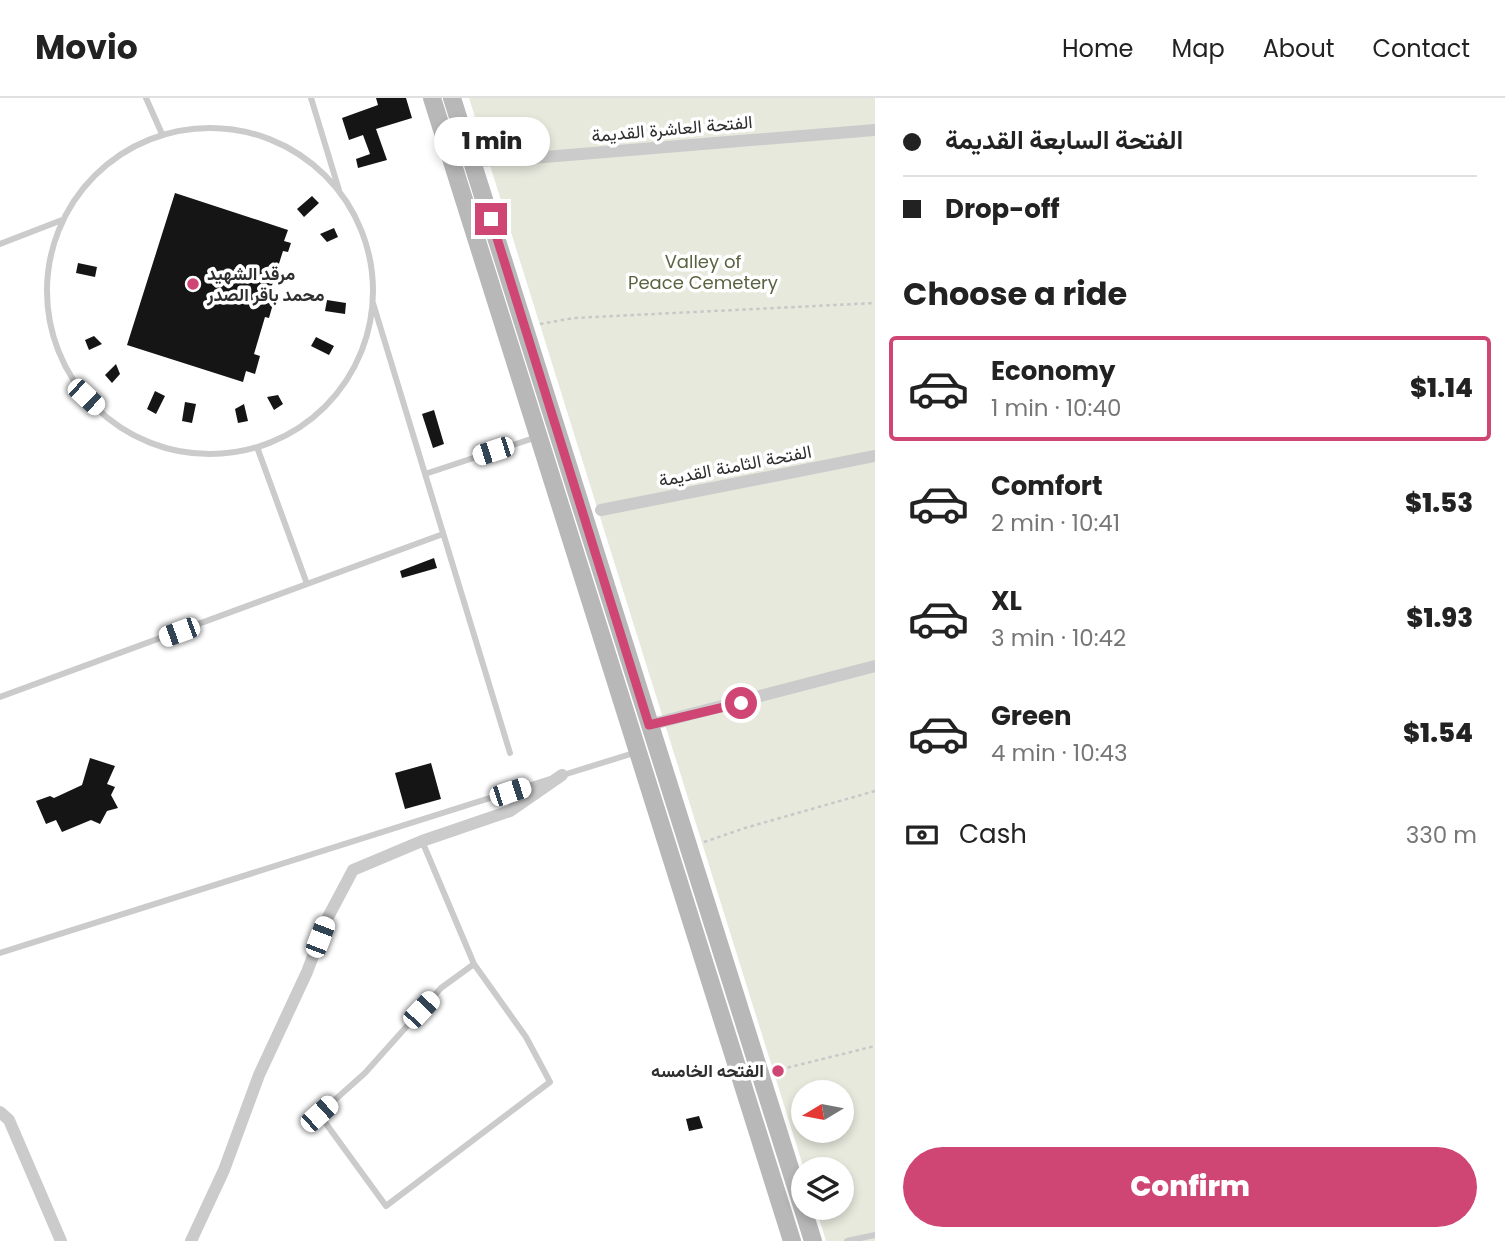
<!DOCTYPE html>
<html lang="en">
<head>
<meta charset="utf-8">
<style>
	:root { --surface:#fff; --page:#f6f6f6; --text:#222; --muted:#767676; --line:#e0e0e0; --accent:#cf4574 }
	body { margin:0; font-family:Poppins,Vazirmatn,sans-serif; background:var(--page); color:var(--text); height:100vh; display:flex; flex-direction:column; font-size:26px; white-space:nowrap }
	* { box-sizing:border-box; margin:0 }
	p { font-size:23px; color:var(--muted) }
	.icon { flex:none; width:38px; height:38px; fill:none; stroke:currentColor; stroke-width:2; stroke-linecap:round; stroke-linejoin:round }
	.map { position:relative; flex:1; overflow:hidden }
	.details { display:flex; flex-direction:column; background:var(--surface); width:630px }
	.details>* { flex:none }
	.banner { display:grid; align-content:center; height:154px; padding:0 28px; background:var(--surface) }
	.needle { width:46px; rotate:260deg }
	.controls { position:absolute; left:791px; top:982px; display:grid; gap:14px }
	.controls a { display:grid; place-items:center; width:63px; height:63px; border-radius:50%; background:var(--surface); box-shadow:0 4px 10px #0003; font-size:35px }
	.end { position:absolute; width:32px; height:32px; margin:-16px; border:9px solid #cf4574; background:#fff; box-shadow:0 0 0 4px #fff }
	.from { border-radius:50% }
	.bubble { position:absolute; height:49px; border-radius:24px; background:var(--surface); box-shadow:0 4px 10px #0003; font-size:23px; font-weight:800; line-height:49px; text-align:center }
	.car { position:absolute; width:21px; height:42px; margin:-21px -10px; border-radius:9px; box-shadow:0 0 5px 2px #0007; background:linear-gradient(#fff 24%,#345 0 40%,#fff 0 76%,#345 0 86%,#fff 0) }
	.banner b { display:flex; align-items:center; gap:24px; height:66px; font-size:26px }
	.banner b+b { border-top:2px solid var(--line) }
	.banner i { width:18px; height:18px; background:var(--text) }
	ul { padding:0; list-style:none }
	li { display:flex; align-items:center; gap:21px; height:105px; margin:0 14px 10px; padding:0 14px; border:4px solid transparent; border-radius:7px }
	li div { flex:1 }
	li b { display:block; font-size:26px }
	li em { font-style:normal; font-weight:800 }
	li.active { border-color:var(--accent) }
	li>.icon { width:63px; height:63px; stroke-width:1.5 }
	h2 { padding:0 28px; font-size:32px; line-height:84px }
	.pay { display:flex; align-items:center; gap:18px; height:77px; padding:0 28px; font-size:26px }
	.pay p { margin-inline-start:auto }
	.cta { display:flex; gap:14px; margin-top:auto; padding:14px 28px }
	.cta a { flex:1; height:80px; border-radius:42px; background:var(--accent); color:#fff; font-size:28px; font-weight:800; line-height:80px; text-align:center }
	header { display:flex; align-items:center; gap:42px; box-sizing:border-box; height:98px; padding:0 35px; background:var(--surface); border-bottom:2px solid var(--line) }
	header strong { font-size:33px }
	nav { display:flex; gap:38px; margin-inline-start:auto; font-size:24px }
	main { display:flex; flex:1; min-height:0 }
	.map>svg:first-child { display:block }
</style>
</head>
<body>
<header>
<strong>Movio</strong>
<nav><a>Home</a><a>Map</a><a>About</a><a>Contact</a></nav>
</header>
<main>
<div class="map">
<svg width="875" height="1143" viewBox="0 0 875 1143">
	<rect width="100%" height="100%" fill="#fff"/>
	<path fill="#e7e9dd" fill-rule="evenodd" d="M469,0H875V1143H826L816,1110H842V1071H804ZM803,994H842V1032H803Z"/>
	<path fill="#151515" d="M376,0H406L412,20L376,31L387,62L358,70L356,61L370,56L363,37L349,42L342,20L378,7Z
		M175,95L288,132L284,143L291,145L288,154L283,153L269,197L275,199L269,220L265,219L254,256L260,258L255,276L246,273L243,284L127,247Z
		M312,98L319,105L304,119L297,111Z
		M334,130L338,139L327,144L320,136Z
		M78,165L97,169L95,179L76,175Z
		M327,202L346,205L345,216L325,213Z
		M94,238L102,246L89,252L85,242Z
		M316,239L334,248L329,257L311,248Z
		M116,266L120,276L112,285L105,277Z
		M155,293L165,298L156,316L147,311Z
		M278,297L283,306L274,312L267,299Z
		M185,304L196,306L192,325L182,323Z
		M244,306L248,323L238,325L235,311Z
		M434,312L444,346L433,350L422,316Z
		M434,460L437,470L402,480L400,473Z
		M90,660L115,668L107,686L115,689L111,697L118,710L107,713L100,726L91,722L62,734L56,722L46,726L36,703L50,698L54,700L82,687Z
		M431,665L441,701L405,711L395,675Z
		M699,1018L703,1030L689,1033L686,1021Z"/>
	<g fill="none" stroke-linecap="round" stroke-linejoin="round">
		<path stroke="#c8c8c8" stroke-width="2.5" stroke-dasharray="3.5 3.5" stroke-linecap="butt" d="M540,226L574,220L875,205
			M704,744L745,730L875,693
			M774,973L875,948"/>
		<path stroke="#cbcbcb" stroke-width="6" d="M146,0L162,36
			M311,0L339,92
			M47 193a163 163 0 1 1 326 0a163 163 0 1 1-326 0Z
			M0,146L62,122
			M373,205L510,655
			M257,349L307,486
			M425,376L537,339
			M0,599L443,436
			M560,678L637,654
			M422,743L474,866L526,939L550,984L386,1108L319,1016L365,975L441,890L474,866
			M0,855L550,681
			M847,1143L875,1137"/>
		<path stroke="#cbcbcb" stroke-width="12" d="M473,63L520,61L875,32
			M601,412L875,358
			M649,627L875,568
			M0,1014L9,1022L61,1143
			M191,1143L224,1072L259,977L307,874L327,821L353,772L422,743L510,713L562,677"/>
		<path stroke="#b8b8b8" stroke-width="18" d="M432,0L792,1143
			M452,0L813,1143"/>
	</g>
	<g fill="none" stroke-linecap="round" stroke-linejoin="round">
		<path stroke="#cf4574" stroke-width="9" d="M491,121L649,627L741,605"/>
	</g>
	<g fill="#cf4574" stroke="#fff" stroke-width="2.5">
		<circle cx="193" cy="186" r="7"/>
		<circle cx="778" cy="973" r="7"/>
	</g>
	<g text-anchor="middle" stroke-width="7" stroke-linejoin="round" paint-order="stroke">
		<g font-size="18" fill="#2e2e2e" stroke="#fff">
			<text transform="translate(672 31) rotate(-5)" y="6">الفتحة العاشرة القديمة</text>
			<text transform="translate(735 368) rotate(-11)" y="6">الفتحة الثامنة القديمة</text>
		</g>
		<g font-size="18" fill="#5a6441" stroke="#fff">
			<text x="703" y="170">Valley of<tspan x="703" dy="21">Peace Cemetery</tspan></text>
		</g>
		<g font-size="18" font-weight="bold" fill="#2e2e2e" stroke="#fff" text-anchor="start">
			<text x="207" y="182">مرقد الشهيد<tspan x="207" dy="21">محمد باقر الصدر</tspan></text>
			<text x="764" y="979" text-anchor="end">الفتحه الخامسه</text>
		</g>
	</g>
</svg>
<div class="controls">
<a><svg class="needle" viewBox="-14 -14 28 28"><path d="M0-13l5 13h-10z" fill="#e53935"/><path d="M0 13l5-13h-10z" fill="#767676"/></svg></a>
<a><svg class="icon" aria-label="layers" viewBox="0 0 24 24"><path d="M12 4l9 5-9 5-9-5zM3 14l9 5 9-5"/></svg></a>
</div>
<i class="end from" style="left:741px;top:605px"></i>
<i class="end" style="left:491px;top:121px"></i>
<div class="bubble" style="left:434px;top:19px;width:116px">1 min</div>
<i class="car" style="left:86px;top:299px;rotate:133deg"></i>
<i class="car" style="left:493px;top:353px;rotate:252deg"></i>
<i class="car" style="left:179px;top:534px;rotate:250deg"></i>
<i class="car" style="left:510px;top:694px;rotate:72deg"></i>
<i class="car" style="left:320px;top:839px;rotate:21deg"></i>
<i class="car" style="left:421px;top:912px;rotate:43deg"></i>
<i class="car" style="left:319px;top:1016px;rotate:48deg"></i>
</div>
<section class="details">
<div class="banner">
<b><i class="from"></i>الفتحة السابعة القديمة</b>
<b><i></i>Drop-off</b>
</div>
<h2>Choose a ride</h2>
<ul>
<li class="active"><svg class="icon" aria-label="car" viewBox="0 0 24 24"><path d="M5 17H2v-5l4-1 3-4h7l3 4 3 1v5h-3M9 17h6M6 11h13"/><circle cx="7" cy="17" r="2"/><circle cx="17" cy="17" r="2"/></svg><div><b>Economy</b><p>1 min · 10:40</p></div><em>$1.14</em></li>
<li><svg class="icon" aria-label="car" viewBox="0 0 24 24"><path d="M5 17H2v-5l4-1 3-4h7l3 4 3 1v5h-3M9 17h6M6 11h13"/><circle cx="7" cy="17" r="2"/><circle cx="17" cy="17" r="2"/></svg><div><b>Comfort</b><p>2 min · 10:41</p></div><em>$1.53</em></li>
<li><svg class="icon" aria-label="car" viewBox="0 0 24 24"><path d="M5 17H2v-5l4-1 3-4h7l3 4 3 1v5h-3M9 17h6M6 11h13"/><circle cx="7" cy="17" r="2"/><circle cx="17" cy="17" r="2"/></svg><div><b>XL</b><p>3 min · 10:42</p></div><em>$1.93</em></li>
<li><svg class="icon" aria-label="car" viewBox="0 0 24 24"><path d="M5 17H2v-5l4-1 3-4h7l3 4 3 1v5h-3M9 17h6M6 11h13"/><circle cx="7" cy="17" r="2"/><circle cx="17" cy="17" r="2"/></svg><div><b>Green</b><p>4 min · 10:43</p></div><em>$1.54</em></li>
</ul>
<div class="pay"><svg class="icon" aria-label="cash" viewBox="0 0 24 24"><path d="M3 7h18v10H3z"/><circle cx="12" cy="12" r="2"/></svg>Cash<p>330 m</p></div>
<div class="cta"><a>Confirm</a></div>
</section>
</main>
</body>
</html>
